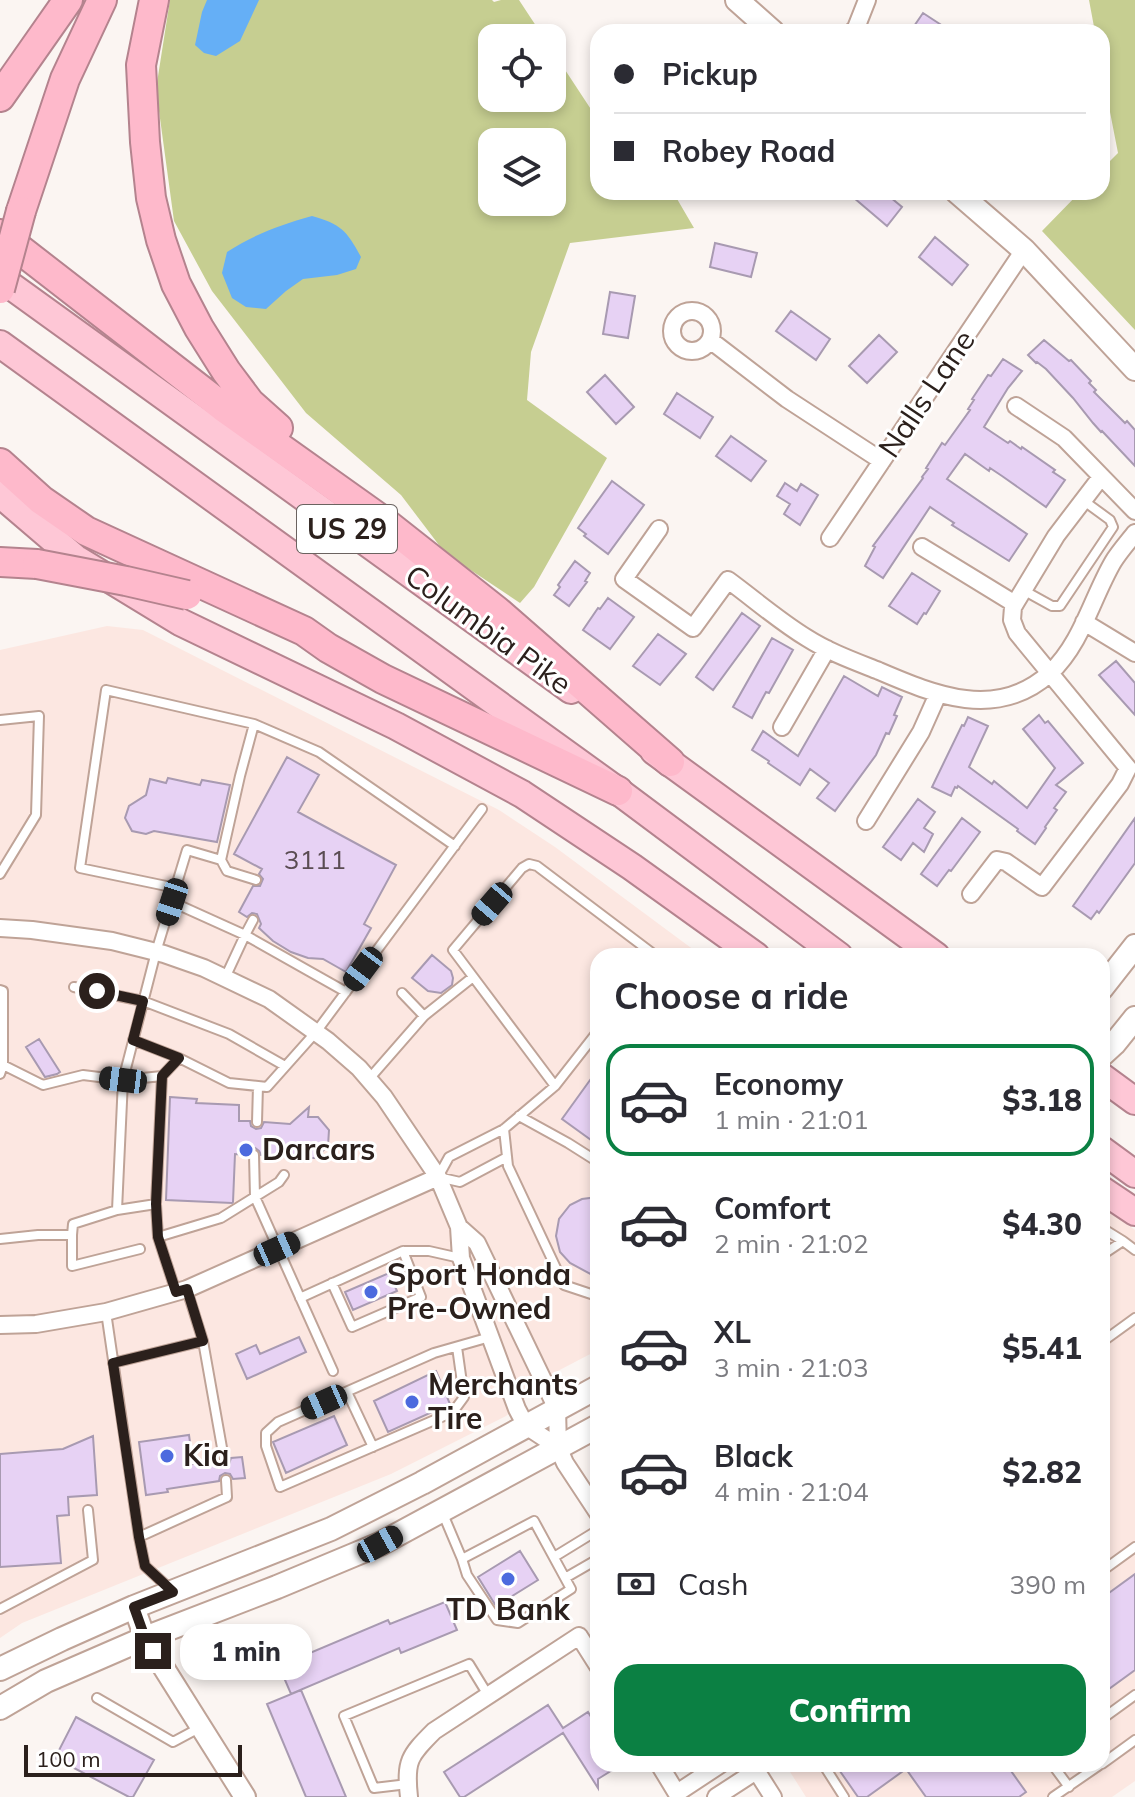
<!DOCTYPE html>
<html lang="en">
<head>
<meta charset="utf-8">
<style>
	:root { --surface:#fff; --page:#f7f7f7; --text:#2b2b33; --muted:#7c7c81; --line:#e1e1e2; --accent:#0b8043 }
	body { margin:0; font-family:Mulish,sans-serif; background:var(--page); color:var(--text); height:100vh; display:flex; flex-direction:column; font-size:30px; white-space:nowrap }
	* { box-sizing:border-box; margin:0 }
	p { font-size:26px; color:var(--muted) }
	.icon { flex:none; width:44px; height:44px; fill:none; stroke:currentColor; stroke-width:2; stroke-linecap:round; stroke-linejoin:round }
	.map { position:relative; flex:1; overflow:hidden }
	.details { position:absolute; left:590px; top:948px; width:520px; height:824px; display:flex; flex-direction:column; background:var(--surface); border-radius:24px; box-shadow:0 4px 12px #0003 }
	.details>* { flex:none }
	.guide { position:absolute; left:590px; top:24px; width:520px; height:176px; border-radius:24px; box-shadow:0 4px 12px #0003; display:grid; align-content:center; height:176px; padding:0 24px; background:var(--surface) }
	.buttons { position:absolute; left:478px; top:24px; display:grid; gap:16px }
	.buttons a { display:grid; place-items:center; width:88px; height:88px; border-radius:16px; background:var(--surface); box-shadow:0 4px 12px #0003; font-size:40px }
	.scale { position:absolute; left:24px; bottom:20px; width:218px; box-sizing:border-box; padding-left:8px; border:4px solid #2b201c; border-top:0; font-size:22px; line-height:28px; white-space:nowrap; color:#2b201c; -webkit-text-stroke:6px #fff; paint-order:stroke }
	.end { position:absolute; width:36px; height:36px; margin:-18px; border:10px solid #2b201c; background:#fff; box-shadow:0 0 0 4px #fff }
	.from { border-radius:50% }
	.bubble { position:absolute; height:56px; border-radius:24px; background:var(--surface); box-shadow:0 4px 12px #0003; font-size:26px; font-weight:800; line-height:56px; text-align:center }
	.car { position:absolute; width:24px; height:48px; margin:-24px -12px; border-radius:10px; box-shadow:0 0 6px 2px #0007; background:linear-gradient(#222 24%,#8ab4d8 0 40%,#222 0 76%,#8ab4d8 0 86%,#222 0) }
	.guide b { display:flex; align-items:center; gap:28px; height:76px; font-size:30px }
	.guide b+b { border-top:2px solid var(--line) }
	.guide i { width:20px; height:20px; background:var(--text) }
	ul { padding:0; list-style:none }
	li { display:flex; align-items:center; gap:24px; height:112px; margin:0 16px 12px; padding:0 8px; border:4px solid transparent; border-radius:24px }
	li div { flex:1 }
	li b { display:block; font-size:30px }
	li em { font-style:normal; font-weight:800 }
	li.selected { border-color:var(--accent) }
	li>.icon { width:72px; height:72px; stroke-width:1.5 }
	h2 { padding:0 24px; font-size:36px; line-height:96px }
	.pay { display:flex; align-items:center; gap:20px; height:88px; padding:0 24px; font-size:30px }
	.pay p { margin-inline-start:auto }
	.action { display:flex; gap:16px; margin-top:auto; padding:16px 24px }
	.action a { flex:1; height:92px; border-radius:24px; background:var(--accent); color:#fff; font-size:32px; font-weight:800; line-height:92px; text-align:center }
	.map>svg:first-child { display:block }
</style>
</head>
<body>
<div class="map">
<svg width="1135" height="1797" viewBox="0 0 1135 1797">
	<rect width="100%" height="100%" fill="#fbf5f2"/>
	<path fill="#fce7e1" d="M107,626L143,630L499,810L555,847L702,956H598V1350L550,1375L506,1416L391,1474L22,1623L0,1638V650Z
		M1102,1206L1135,1230V1781L1112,1797H806L785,1764H1102Z"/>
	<path fill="#c6ce91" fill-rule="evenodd" d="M170,0H492L494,2L501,0H519L544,38H492V98H552V50L598,120V192H673L694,228L570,243L531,352L527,400L607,458L534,587L520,603L445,553L401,495L306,413L212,291L174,221L156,89ZM492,142H552V202H492Z
		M1089,0H1135V330L1042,231L1080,192H1102V169L1118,153L1102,71V32H1095Z"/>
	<path fill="#65aff6" d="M207,0H259L240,41L216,56L204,53L195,45L202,12Z
		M312,216C341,224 347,231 361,257L356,269L337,275L303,279L286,291L266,309L246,307L232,298L222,273L227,252C255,234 280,225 312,216Z"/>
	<path fill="#e7d2f4" stroke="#a89ab1" stroke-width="2" d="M923,13L952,32H910Z
		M847,192H884L902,207L887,226Z
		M935,237L968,265L952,285L919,257Z
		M715,243L757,253L751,277L710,267Z
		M610,292L635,296L628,338L603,334Z
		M791,311L830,339L816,360L776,331Z
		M879,335L897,352L867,383L849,366Z
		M1044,340L1069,361L1071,360L1091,381L1089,383L1096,390L1094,392L1125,423L1127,421L1135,430V466L1102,431L1101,432L1093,423L1073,398L1046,369L1037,362L1036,363L1028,355Z
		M1003,359L1022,371L1008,388L984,427L1008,443L1010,441L1021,449L1022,447L1055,470L1053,472L1065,480L1046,507L1002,476L990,468L989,471L965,454L947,479L1027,534L1009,561L952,525L954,523L930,507L883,578L865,566L875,547L873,546L923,478L922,477L928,469L926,468L942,443L945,445L970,410L968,409L974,400L972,399L988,375L991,376Z
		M605,375L634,407L616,424L587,392Z
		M677,393L713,417L700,438L664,414Z
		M731,436L766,461L751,481L716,456Z
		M612,481L644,505L608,554L584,536L586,534L578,528Z
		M785,483L797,491L801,484L818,495L800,525L784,514L790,504L777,496Z
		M575,561L590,573L585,581L587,582L569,606L554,595L560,587L558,585Z
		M912,573L940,591L926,614L924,613L917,624L889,606Z
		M608,598L634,617L610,649L583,630L598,608L600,609Z
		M742,613L760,626L713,690L696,677Z
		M658,634L686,654L660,685L633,666Z
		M772,638L793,650L769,693L766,692L752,718L733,707Z
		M1116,661L1135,683V715L1099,675Z
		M844,676L878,696L882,687L902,697L894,715L897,716L889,734L886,733L876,755L835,811L817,798L829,783L810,769L800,785L768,763L769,761L752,750L763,731L798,756Z
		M1039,715L1045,723L1048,721L1083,763L1056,785L1066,792L1054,808L1057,810L1045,827L1046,828L1035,844L1017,831L1018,829L958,786L957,788L955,787L951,796L932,787L962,725L964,726L968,717L988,726L969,767L992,784L994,781L1027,808L1055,768L1023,729Z
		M287,757L319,775L298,812L396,865L364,924L371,928L346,972L323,959L308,958L291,952L273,941L259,928L261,924L257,914L252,913L247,917L239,912L253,886H260L263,879L259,874L262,869L234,854Z
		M168,778L200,785L202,780L230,785L217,842L154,831L146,834L132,831L125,818L129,806L146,795L150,779L166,783Z
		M918,799L935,812L924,828L933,834L924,852L913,843L901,860L883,847Z
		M962,818L980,832L951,871L949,870L937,886L921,874Z
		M1135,818V863L1099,913L1097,911L1091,919L1073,906Z
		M432,955L451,971L453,978L452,985L441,993L428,991L412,978Z
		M39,1039L60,1072L57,1074L45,1077L26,1047Z
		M598,1069V1145L562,1119Z
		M170,1097L197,1099L196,1103L239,1105V1121H250L251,1126L256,1129L261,1128L264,1122L290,1124L309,1107L308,1117H318L329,1130L328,1146L315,1158H306V1161L298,1160L294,1156L261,1155L259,1151L255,1148L250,1150L247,1155L235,1154L233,1202L232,1203L166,1200Z
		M598,1197V1278L570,1263L560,1252L556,1236L559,1219L570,1205L582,1199Z
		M389,1273L397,1291L353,1310L345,1292Z
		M299,1337L306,1352L247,1379L236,1354L256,1345L260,1354Z
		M436,1371L450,1404L388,1432L374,1401Z
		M334,1416L347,1445L286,1473L273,1442Z
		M189,1435L193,1464L217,1460L219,1464L224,1466L229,1464L231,1458L242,1457L245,1478L233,1479L230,1474L225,1473L220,1476L219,1481L167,1489L168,1492L146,1495L139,1442Z
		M93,1436L97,1495L68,1497L69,1515L57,1516L61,1563L0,1567V1454L63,1449Z
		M520,1551L538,1580L496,1606L478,1577Z
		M1135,1574V1670L1102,1694V1598Z
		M445,1602L457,1630L401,1653L399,1648L291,1694L279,1666L388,1620L390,1624Z
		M301,1690L346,1797H306L267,1704Z
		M548,1705L563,1728L588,1712L598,1728V1764H622L598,1779V1788L563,1733L464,1797H460L444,1772Z
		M76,1717L154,1760L133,1797H129L55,1758Z
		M835,1764H1006L1026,1792L1019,1797H926L906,1769L867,1797H858Z"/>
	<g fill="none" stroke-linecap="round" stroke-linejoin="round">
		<defs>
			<path id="service" d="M974,206L983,192
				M1023,590L1052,606H1060L1113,527L1110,520L1084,501
				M0,720L39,716L36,815L0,874
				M254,724L240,776L221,860L227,871L256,880
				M176,888L80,868L106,690L254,724L319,752L455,846
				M172,902L245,935L225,978
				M253,920L245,935L346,992
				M74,987L143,1001L229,1034L285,1066
				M0,990L3,991V1065L0,1074
				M402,993L424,1016
				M133,1040L179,1058L229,1083L267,1087L316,1032L482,809
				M3,1065L43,1085L83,1075L123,1080L162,1076L156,1204L117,1210L73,1224L72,1235
				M162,1076L179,1058
				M369,1079L424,1016L473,977
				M555,1086L453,950L522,868L529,864L537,866L656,956
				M519,1116L568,1143L598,1162
				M257,1122L258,1086
				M504,1129L508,1166L564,1285L594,1295H598
				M254,1155L255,1197L333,1371
				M507,1157L460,1182L438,1177L449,1157L504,1129L555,1086L598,1031
				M156,1204L158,1237L176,1292
				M117,1210L123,1080L156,952L187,850L221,860
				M1102,1228L1123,1241
				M158,1237L221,1218L279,1182L284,1175
				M0,1239L38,1235H72V1266L140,1249
				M1102,1255L1123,1241L1135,1250
				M332,1283L352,1327L421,1297L403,1251
				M187,1290L203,1341L224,1459
				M300,1298L403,1251H429L460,1258
				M106,1312L139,1537
				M1102,1342L1135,1318
				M457,1347L464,1397L453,1412L280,1487L266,1446V1433L278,1422L434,1353L490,1337
				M113,1363L203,1341
				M347,1392L373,1447
				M443,1514L462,1559L534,1521L571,1589L518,1623L497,1620L467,1575L462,1559
				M554,1557L598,1530
				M1102,1571L1135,1547
				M565,1578L598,1559
				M171,1590L145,1566L139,1537L227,1497L226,1480
				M0,1609L93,1560L88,1510
				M97,1698L173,1742L201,1727
				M1102,1719L1135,1695
				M823,1764L844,1797
				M1052,1764L1069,1787
				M1102,1764L1135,1740
				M408,1784L374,1788L344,1716L469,1664L488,1695
				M1053,1797L1101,1764"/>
			<path id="minor" d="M852,32L856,28L867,0
				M672 331a20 20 0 1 1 40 0a20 20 0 1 1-40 0Z
				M710,340L787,399L882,461
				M1016,406L1064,438L1135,511
				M659,529L624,579L693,628L728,580C754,599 779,621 807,638C829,652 854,661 879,671C935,695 997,721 1050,673C1082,643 1092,598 1113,562C1119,552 1128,542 1135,533
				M830,538L1024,250
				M922,547L1015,604
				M1084,622L1135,653
				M782,727L827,649
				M866,821L921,732L938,694
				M971,894L997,860L1006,862L1042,887L1120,784L1128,768L1017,633L1012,620L1013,607L1056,536L1101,477
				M0,928L32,930L112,941L164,954L204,968L269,999L328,1041L359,1068L384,1097L438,1177L187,1289L106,1312L36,1324L0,1325
				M438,1177L459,1227L461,1258L517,1409L526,1426L558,1447
				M459,1227L477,1243L557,1409L558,1447L565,1463L598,1513
				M659,1764L679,1797
				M752,1764L773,1797
				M677,1793L721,1764
				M409,1797C405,1761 409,1756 434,1731L579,1636L598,1666
				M716,1797L756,1771"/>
			<path id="tertiary" d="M134,1607L145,1638L245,1797"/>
			<path id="secondary" d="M737,0L773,32
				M957,192L1024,250L1135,369
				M1102,988L1135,946
				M1102,1055L1114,1044L1135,1018
				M0,1669L62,1639L134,1607L331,1529L422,1483L598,1387
				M0,1708L46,1681L145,1638L277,1587L380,1544L598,1426"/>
			<path id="trunk" d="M0,278L571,690
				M0,344L618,791L839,956
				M0,494L75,558L180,622L396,726L522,794L632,867L756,956
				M654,751L936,956
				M1102,1077L1135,1101
				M1102,1150L1135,1174
				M1102,1190L1135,1212"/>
			<path id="motorway" d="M154,0L141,65L145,142L151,198L161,240L176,284L199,328L226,371L250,403L278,428
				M0,97L68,0
				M21,211L65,79L102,0
				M0,234L223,407L383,521L497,611L670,762
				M0,463L41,500L86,531L304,631L328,648L383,679L618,791
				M0,562L37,564"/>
		</defs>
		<use href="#service" stroke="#bfa397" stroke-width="12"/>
		<use href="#minor" stroke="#bfa397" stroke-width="20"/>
		<use href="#tertiary" stroke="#bfa397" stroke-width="24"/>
		<use href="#secondary" stroke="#bfa397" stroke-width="26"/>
		<use href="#trunk" stroke="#b4838e" stroke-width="30"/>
		<use href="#motorway" stroke="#b4838e" stroke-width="32"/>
		<use href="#service" stroke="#fff" stroke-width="8"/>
		<use href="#minor" stroke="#fff" stroke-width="16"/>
		<use href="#tertiary" stroke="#fff" stroke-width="20"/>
		<use href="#secondary" stroke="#fff" stroke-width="22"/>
		<use href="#trunk" stroke="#fec7d6" stroke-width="26"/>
		<use href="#motorway" stroke="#feb9cb" stroke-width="28"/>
		<defs>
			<path id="motorway-bridge" d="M0,289L21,211
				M37,564L126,581L187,595"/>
		</defs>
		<use href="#motorway-bridge" stroke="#b4838e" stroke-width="32" stroke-linecap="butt"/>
		<use href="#motorway-bridge" stroke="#feb9cb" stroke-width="28"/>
	</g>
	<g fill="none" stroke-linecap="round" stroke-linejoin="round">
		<path stroke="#2b201c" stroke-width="10" d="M97,991L143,1001L133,1040L179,1058L162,1076L156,1204L158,1237L176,1292L187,1289L203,1341L113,1363L139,1537L145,1566L173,1592L134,1607L145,1638L153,1651"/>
	</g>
	<g fill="#4c6ade" stroke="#fff" stroke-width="3">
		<circle cx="246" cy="1150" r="8"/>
		<circle cx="371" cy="1292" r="8"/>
		<circle cx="412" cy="1402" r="8"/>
		<circle cx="167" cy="1456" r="8"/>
		<circle cx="508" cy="1579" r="8"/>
	</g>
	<g text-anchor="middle" stroke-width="6" stroke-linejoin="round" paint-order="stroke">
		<g font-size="26" fill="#5a4c52">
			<text x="315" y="869">3111</text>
		</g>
		<rect fill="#fff" stroke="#6b6360" stroke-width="2" x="297" y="505" width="100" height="48" rx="6"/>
		<g font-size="28" font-weight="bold" fill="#2b201c">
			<text x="347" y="539">US 29</text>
		</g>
		<g font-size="30" fill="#2b201c" stroke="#fff">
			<text transform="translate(927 394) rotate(-56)" y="10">Nalls Lane</text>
			<text transform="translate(488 630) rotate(36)" y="10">Columbia Pike</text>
		</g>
		<g font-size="30" font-weight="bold" fill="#2b201c" stroke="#fff" text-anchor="start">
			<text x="262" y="1160">Darcars</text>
			<text x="387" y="1285">Sport Honda<tspan x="387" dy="34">Pre-Owned</tspan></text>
			<text x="428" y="1395">Merchants<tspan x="428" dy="34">Tire</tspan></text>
			<text x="183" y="1466">Kia</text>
			<text x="508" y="1620" text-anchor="middle">TD Bank</text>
		</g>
	</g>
</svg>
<div class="buttons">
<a><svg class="icon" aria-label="locate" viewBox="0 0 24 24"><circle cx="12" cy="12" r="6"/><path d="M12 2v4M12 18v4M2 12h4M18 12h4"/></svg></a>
<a><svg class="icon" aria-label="layers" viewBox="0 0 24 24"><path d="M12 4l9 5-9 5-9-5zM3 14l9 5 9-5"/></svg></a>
</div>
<div class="scale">100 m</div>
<i class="end from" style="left:97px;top:991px"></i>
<i class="end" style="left:153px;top:1651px"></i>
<div class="bubble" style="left:180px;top:1624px;width:132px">1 min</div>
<i class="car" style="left:172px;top:902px;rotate:198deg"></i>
<i class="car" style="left:492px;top:904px;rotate:221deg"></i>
<i class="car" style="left:363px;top:969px;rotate:217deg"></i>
<i class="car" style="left:123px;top:1080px;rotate:277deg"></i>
<i class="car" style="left:277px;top:1249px;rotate:66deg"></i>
<i class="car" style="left:324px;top:1402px;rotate:246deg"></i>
<i class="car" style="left:380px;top:1544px;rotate:61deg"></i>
<div class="guide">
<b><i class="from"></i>Pickup</b>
<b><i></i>Robey Road</b>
</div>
<section class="details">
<h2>Choose a ride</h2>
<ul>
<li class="selected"><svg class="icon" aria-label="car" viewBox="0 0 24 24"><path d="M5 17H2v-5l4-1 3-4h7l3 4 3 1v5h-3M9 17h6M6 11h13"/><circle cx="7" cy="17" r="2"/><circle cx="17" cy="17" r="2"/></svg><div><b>Economy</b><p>1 min · 21:01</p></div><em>$3.18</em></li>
<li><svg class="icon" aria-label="car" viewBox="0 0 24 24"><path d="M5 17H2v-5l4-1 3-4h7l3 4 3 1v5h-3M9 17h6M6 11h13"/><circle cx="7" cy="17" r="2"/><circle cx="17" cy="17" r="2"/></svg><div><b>Comfort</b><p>2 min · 21:02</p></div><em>$4.30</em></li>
<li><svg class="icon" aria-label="car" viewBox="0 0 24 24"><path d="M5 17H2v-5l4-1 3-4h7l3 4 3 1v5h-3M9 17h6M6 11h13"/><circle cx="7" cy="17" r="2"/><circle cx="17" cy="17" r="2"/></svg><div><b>XL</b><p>3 min · 21:03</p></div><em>$5.41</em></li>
<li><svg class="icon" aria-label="car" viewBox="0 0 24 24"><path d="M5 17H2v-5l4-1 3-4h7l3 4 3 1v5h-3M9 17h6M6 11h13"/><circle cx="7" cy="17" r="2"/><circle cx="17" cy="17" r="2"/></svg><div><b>Black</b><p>4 min · 21:04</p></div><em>$2.82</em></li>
</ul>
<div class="pay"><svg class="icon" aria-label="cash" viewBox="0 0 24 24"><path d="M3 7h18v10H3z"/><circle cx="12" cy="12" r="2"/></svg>Cash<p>390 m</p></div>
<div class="action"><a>Confirm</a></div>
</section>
</div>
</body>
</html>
